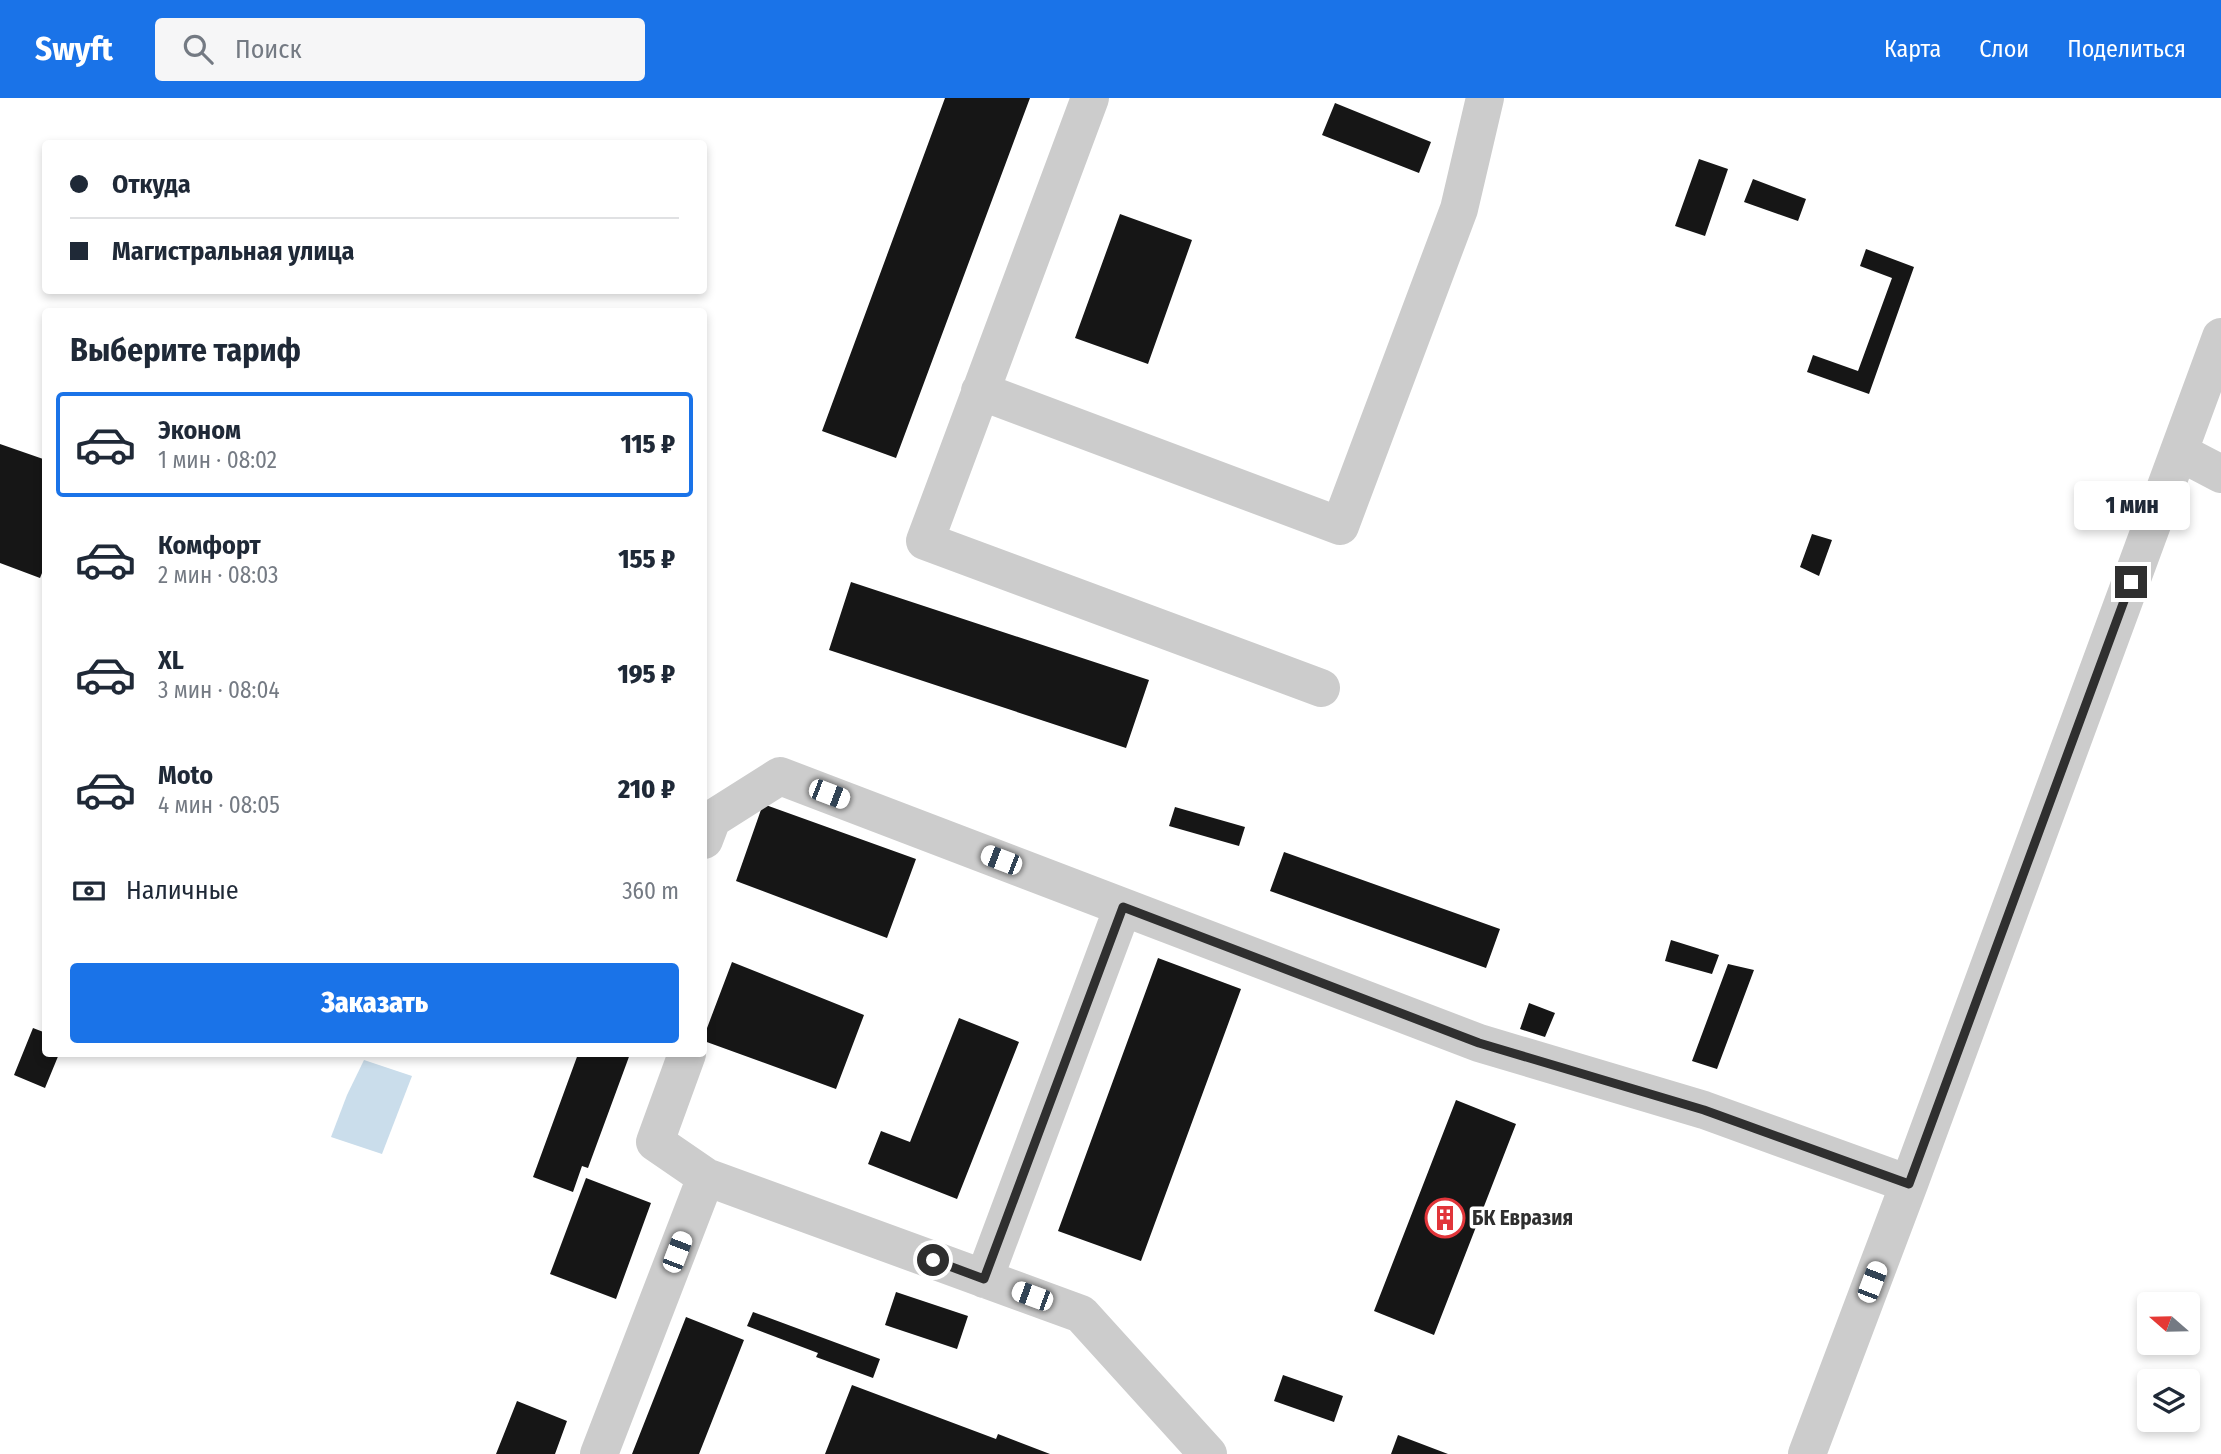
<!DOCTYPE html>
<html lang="ru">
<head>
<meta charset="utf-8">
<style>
	:root { --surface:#fff; --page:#f6f6f7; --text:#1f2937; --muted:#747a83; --line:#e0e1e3; --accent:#1a73e8 }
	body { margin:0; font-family:"Fira Sans Condensed",sans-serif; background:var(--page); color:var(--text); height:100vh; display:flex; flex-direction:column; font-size:26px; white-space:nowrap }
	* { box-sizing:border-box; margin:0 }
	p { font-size:23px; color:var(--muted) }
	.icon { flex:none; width:38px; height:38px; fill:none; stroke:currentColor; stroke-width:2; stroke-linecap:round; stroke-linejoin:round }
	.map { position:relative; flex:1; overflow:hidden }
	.side { position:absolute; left:42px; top:210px; width:665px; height:749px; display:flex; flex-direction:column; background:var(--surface); border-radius:7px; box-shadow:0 4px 10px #0003 }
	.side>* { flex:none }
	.banner { position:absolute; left:42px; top:42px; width:665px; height:154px; border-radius:7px; box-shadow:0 4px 10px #0003; display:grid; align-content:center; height:154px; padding:0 28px; background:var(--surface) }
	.needle { width:46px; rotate:290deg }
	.fabs { position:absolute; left:2137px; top:1194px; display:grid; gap:14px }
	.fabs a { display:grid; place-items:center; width:63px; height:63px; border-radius:7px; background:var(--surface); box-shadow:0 4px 10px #0003; font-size:35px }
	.end { position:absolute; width:32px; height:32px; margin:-16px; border:9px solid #2f2f2f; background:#fff; box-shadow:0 0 0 4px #fff }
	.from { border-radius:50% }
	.bubble { position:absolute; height:49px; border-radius:7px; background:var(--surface); box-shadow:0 4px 10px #0003; font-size:23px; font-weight:800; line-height:49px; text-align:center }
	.car { position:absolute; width:21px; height:42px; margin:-21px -10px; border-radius:9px; box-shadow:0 0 5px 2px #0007; background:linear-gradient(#fff 24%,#345 0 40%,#fff 0 76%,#345 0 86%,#fff 0) }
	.banner b { display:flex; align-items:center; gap:24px; height:66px; font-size:26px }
	.banner b+b { border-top:2px solid var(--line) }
	.banner i { width:18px; height:18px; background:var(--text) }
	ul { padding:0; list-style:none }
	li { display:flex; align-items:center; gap:21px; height:105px; margin:0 14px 10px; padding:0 14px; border:4px solid transparent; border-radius:7px }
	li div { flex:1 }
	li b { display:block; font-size:26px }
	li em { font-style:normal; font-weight:800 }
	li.on { border-color:var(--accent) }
	li>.icon { width:63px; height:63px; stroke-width:1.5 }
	h2 { padding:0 28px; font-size:32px; line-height:84px }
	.pay { display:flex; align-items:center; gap:18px; height:77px; padding:0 28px; font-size:26px }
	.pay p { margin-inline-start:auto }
	.button { display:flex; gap:14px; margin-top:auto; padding:14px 28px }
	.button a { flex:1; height:80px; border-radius:7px; background:var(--accent); color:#fff; font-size:28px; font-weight:800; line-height:80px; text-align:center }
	header { display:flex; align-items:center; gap:42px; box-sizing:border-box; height:98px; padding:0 35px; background:var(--accent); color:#fff }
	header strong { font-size:33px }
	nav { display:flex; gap:38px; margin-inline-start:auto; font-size:24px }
	.search { width:490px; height:63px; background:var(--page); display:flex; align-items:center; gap:18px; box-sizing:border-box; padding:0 24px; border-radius:7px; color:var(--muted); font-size:26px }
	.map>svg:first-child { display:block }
</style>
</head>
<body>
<header>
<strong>Swyft</strong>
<div class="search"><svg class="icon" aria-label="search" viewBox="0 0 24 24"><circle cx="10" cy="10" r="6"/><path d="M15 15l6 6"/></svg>Поиск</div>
<nav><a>Карта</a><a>Слои</a><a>Поделиться</a></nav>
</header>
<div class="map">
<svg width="2221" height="1356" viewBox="0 0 2221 1356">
	<rect width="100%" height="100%" fill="#fff"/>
	<path fill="#caddeb" d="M364,962L412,978L382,1056L331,1039L347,997Z"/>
	<path fill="#161616" d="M945,0H1030L896,360L822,333Z
		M1335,5L1431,44L1419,75L1322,37Z
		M1699,61L1728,71L1705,138L1675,128Z
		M1753,81L1806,101L1798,123L1744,104Z
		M1120,116L1192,142L1148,266L1075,240Z
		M1866,151L1914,169L1869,296L1807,274L1813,257L1858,273L1892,180L1860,168Z
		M0,346L46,362V465L40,480L0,465Z
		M1812,436L1832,442L1819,478L1800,469Z
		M851,484L1149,582L1126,650L829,552Z
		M763,706L916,761L887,840L736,783Z
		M1175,709L1245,729L1239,748L1169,728Z
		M1284,754L1500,831L1486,870L1270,793Z
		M1671,842L1719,857L1712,876L1665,863Z
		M1158,860L1241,891L1141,1163L1058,1133Z
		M732,864L864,917L836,991L704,943V938Z
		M1728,866L1754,872L1717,971L1692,963Z
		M1529,905L1555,915L1545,939L1520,931Z
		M959,920L1019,944L957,1101L868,1066L881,1033L910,1044Z
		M33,930L46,935V956H59L45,990L14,977Z
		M578,956H630L588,1070L582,1068L573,1094L533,1079Z
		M1456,1002L1516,1026L1434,1237L1374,1213Z
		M586,1080L651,1105L616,1201L550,1176Z
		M896,1194L968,1218L957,1251L885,1227Z
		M753,1214L880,1261L873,1280L816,1259L818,1255L747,1228Z
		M686,1219L744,1242L699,1356H632Z
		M1283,1277L1343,1298L1334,1324L1274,1303Z
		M852,1287L996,1341L998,1336L1050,1356H825Z
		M517,1303L567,1323L555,1356H496Z
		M1398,1337L1448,1356H1391Z"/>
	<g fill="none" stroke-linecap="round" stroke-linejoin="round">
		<path stroke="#ccc" stroke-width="38" d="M1090,0L925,443L1321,590
			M980,293L1340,428L1459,111L1485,0
			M2179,354L2221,376
			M704,742L712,721L780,678L1479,945L1704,1012L1909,1086
			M687,956L655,1044L706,1079L1081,1216L1208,1356
			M984,1181L1123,809
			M599,1356L706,1079
			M1807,1356L1909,1086L2221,239"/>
	</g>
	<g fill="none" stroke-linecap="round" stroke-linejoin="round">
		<path stroke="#2f2f2f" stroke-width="9" d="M933,1162L984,1181L1123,809L1479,945L1704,1012L1909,1086L2131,484"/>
	</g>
	<defs>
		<symbol id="building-ring" viewBox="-11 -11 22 22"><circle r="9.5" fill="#fff" stroke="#e1353a" stroke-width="1.5"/><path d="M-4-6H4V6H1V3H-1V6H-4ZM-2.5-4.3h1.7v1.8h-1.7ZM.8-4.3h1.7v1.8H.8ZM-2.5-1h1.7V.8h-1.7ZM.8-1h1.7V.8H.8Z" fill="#e1353a"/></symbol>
	</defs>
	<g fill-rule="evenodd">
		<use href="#building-ring" x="1423" y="1098" width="44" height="44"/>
	</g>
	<g text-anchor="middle" stroke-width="7" stroke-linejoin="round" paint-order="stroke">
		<g font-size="21" font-weight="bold" fill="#2f2f2f" stroke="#fff" text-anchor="start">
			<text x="1472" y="1127">БК Евразия</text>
		</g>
	</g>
</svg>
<div class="fabs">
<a><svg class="needle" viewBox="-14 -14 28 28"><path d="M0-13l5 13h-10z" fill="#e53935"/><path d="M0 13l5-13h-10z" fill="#747a83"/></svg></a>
<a><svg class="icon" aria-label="layers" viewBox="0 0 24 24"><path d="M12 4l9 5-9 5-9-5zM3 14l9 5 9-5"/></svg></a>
</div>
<i class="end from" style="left:933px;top:1162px"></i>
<i class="end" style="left:2131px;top:484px"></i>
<div class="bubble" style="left:2074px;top:383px;width:116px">1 мин</div>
<i class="car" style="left:829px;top:696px;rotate:111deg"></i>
<i class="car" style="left:1001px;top:762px;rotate:291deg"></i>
<i class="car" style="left:677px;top:1154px;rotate:21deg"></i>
<i class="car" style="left:1872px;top:1184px;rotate:21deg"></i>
<i class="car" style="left:1032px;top:1198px;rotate:290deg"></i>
<div class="banner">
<b><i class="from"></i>Откуда</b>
<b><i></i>Магистральная улица</b>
</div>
<section class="side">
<h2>Выберите тариф</h2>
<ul>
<li class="on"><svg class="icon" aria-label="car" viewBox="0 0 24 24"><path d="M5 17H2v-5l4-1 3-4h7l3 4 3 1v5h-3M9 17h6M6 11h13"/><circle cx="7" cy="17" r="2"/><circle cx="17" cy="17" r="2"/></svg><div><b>Эконом</b><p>1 мин · 08:02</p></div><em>115 ₽</em></li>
<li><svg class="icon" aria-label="car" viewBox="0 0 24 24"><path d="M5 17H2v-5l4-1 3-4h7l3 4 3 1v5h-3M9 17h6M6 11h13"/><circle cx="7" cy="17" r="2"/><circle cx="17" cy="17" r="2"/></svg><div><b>Комфорт</b><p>2 мин · 08:03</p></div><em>155 ₽</em></li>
<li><svg class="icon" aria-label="car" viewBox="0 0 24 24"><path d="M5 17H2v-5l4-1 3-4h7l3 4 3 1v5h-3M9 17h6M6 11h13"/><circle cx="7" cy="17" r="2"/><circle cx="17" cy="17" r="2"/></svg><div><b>XL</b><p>3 мин · 08:04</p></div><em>195 ₽</em></li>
<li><svg class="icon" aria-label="car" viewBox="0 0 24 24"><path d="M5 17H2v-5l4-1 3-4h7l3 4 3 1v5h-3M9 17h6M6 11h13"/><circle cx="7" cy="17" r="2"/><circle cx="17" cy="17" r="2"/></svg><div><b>Moto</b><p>4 мин · 08:05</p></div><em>210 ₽</em></li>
</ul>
<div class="pay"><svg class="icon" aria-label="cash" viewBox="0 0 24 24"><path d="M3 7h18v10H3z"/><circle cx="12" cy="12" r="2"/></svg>Наличные<p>360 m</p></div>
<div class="button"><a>Заказать</a></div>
</section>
</div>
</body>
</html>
